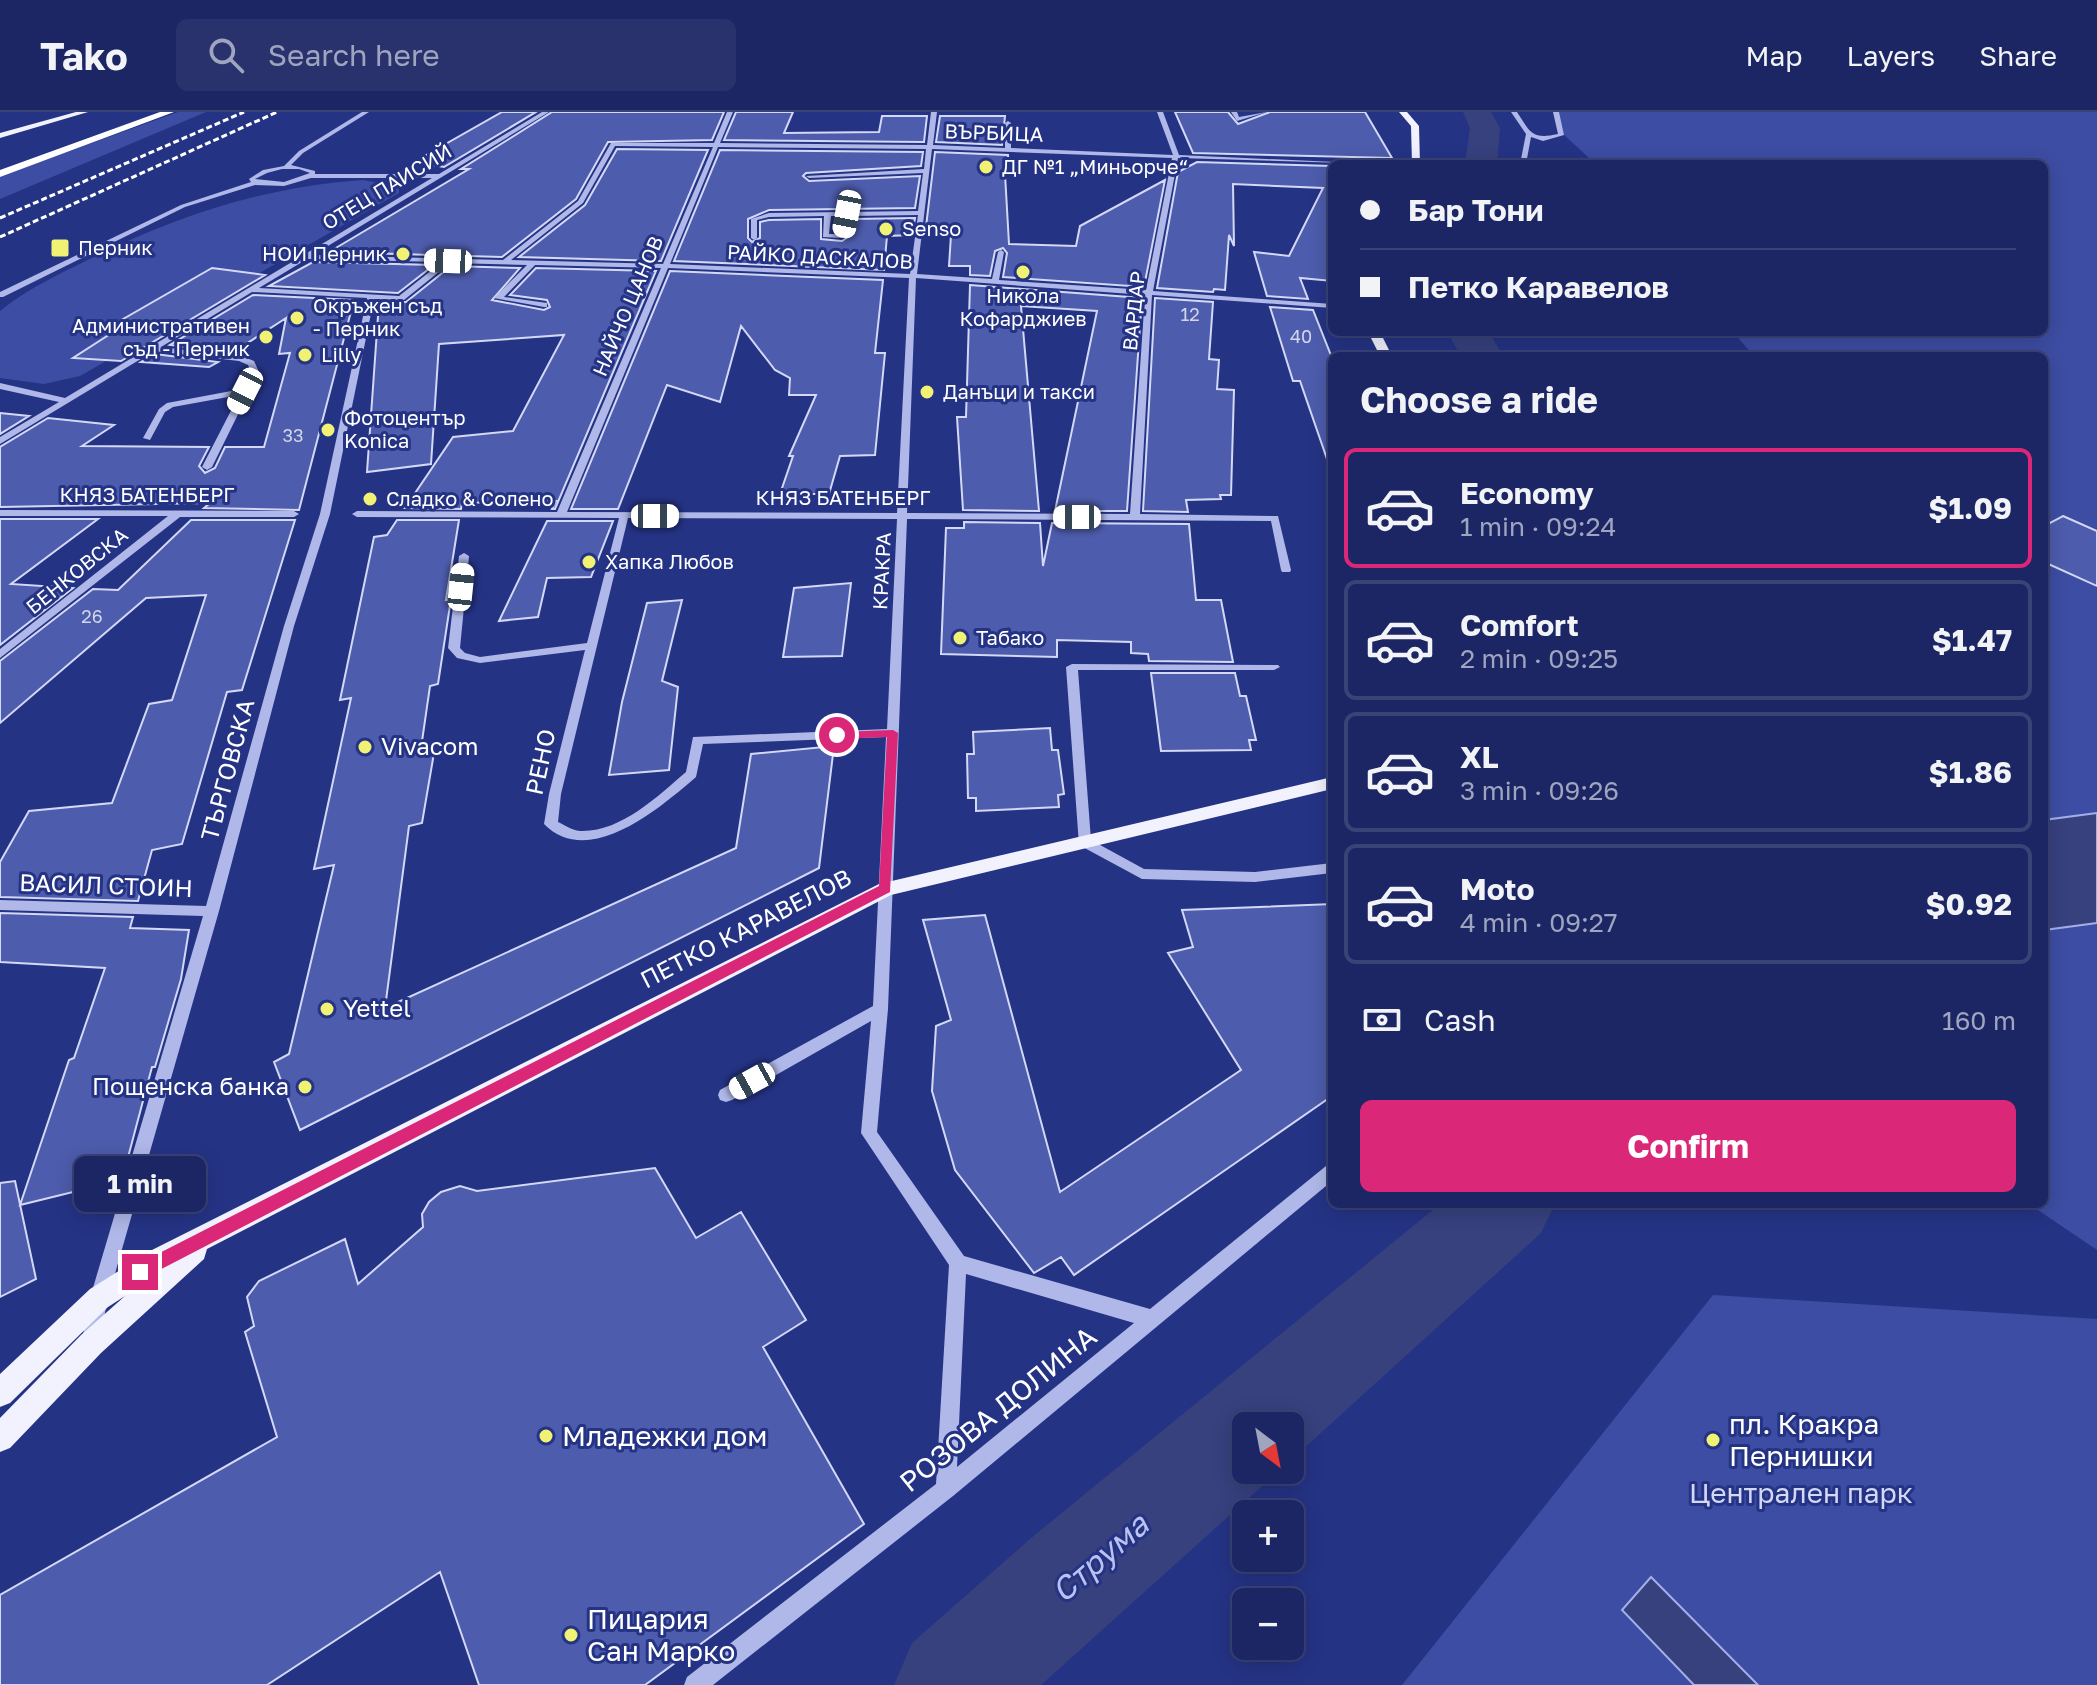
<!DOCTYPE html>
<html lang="en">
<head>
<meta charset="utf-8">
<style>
	:root { --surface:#1c2664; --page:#29326d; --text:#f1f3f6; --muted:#a0a5bf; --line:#3a4378; --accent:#db2777 }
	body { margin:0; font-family:"Golos Text",sans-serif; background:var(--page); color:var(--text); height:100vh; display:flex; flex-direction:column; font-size:30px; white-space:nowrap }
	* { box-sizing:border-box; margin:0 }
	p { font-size:26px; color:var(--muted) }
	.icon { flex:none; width:44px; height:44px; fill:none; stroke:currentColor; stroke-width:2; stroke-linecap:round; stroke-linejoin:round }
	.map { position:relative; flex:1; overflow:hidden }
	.side { position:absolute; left:1328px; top:240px; width:720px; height:856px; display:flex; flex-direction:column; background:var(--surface); border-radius:12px; box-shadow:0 4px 20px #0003,0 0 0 2px var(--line) }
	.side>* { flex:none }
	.hud { position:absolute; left:1328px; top:48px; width:720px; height:176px; border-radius:12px; box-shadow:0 4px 20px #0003,0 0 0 2px var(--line); display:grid; align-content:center; height:176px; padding:0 32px; background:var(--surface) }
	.needle { width:52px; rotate:148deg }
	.fabs { position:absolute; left:1232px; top:1300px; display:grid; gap:16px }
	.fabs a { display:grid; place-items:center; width:72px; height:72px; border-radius:12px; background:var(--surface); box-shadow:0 4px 20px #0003,0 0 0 2px var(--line); font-size:40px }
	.end { position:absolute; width:36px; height:36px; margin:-18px; border:10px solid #db2777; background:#fff; box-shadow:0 0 0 4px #fff }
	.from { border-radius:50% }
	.bubble { position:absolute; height:56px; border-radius:12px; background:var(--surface); box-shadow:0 4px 20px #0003,0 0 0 2px var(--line); font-size:26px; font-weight:700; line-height:56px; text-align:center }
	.car { position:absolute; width:24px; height:48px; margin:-24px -12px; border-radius:10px; box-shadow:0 0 6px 2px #0007; background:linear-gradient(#fff 24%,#345 0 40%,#fff 0 76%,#345 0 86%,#fff 0) }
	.hud b { display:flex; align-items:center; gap:28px; height:76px; font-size:30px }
	.hud b+b { border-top:2px solid var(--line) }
	.hud i { width:20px; height:20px; background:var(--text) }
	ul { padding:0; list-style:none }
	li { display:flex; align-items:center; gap:24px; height:120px; margin:0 16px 12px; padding:0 16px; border:4px solid var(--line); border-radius:12px }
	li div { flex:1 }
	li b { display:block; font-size:30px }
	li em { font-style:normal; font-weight:700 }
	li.current { border-color:var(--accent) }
	li>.icon { width:72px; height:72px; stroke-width:1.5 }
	h2 { padding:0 32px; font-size:36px; line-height:96px }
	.pay { display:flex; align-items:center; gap:20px; height:88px; padding:0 32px; font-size:30px }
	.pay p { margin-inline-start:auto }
	.cta { display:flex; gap:16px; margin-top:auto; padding:16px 32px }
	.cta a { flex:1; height:92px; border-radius:12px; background:var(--accent); color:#fff; font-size:32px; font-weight:700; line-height:92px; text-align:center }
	header { display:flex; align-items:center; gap:48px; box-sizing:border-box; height:112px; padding:0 40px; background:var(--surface); border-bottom:2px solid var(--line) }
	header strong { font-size:38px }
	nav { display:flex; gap:44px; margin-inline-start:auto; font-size:28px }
	.search { width:560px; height:72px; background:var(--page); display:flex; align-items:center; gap:20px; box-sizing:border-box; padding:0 28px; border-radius:12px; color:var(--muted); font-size:30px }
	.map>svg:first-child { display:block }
</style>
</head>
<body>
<header>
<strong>Tako</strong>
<div class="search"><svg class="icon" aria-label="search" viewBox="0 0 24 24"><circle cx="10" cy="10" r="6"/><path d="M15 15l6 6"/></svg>Search here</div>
<nav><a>Map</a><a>Layers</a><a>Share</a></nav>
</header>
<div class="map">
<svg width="2097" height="1573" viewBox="0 0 2097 1573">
	<rect width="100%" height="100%" fill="#253385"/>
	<path fill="#3d4da3" d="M178,0H206L0,87V64Z
		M1553,0H2097V1138L2029,1092H2044V244H1754L1733,220H2044V52H1589L1588,45L1561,20Z
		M363,68L399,75V81L80,264L44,272L0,266V199C27,177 59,162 90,147C178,103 264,75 363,68Z
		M1713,1183L2097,1207V1573H1402Z"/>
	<path fill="#37417e" stroke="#a3afe9" stroke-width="2" d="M2097,701V811L2044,818V708Z
		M1651,1465L1758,1573H1694L1622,1498Z"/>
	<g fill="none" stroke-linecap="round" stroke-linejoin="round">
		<path fill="#37417e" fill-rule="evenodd" d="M1463,0H1491L1500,16L1497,52H1465L1470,16Z
			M1447,220H1489L1503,244H1461Z
			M1440,1092H1555L1541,1121L1290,1349V1314H1246V1358H1280L1041,1573H894L912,1531L1031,1426Z"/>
	</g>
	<path fill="#4d5cac" stroke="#d3d8f6" stroke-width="2" d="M502,0H536L444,55L414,50Z
		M552,0H724L712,28L608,30L576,87L502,145L329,140L469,57H461Z
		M736,0H793L784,21L879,20L882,4H927L924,30L724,28Z
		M1175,0H1228L1238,12L1270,0H1365L1392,46L1193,41Z
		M940,4H1005L1002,33L936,30Z
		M617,37L708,38L661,149L519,145L585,93Z
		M720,38L923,40L921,54L806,61L803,64L809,69L920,64L915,96L769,98L748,107V126L752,130L760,126V110L769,108L821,107V127L842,129L848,125L852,107L915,106L912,123L887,124L884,158L674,149Z
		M935,40L1008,43L1009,62H1005L1009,132L1076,134L1080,114L1165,68L1144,175L1003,165L1007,141L1003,136L995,139L990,164L970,163V154H949L951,123H925Z
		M1197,50L1332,54V169L1300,166L1308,187L1267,184L1254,140L1289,144L1323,76L1233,72L1234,134L1229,123L1225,178L1214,177L1213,180L1157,176L1178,60Z
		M313,150L434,153L398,181L269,174Z
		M451,154L520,156L492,188L544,198L550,195L547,188L510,183L536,156L656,159L555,397H552L556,389L462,391L461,397L405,396L453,325L513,319L564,223L439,232L431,352L367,360L379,190H406Z
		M212,156L265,163L121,249L73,246L121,215L111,214Z
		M670,159L883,168L875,241H885L875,343L840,344L829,382H780L793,344H789L816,283H789L790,266L775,258L741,214L720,290L667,273L618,397H571Z
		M970,173L1142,186L1127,399H1055L1097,199L1021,194L1039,399L963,398L957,305H966Z
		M253,183L354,188L299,398L204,396L210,391L0,395V335L48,306L114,313L82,334L209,335L199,354L205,361L215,356L225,335H264L290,241L279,242L286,206L232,241L170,233Z
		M1155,186L1213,190L1209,247L1219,248L1217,277L1234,278L1231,383H1220L1221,387L1186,388L1188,400L1143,399Z
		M1270,195L1313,198L1332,246V346L1327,347L1300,269H1293Z
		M155,242L218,250L209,255L141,250Z
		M0,301L29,304L0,322Z
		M2063,404L2097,419V474L2044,450V414Z
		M0,407H98L11,472L73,476L0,533Z
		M191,408H295L242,578L227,580L182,732L152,738L138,789L0,785V750L29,699L112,691L149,592L172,588L206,483L146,486L0,611V549L93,477L118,478Z
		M397,408H459L446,488L451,487L438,572L430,574L420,643L434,641L422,711L409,714L385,896L736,736L751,642L834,634L819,756L300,1018L274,950L289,942L334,753L314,757L351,586L340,588L374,425L387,423Z
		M547,409H613L591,465L547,466L538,505L499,509Z
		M964,410L1040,411L1043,454L1052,411L1189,412L1196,488H1221L1233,550L1149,549L1148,542L1131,541V530L1057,528V545L941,542L946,416H964Z
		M851,471L842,544L783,545L794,476Z
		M682,488L662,569L678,575L669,658L609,663L622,590L647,491Z
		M1151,561H1235L1240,584H1246L1256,628H1249L1251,638L1161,639Z
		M1050,616L1052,638H1058L1064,682L1058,683L1059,695L976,699V686H968L967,642H974L973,620Z
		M1332,792V984L1074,1163L1061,1145L1034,1161L955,1058L932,979L936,914L951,908L923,808L985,803L1060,1080L1241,958L1168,841L1193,835L1182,798Z
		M0,801L133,805L130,816L189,818L181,867L155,955H152L122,1068L20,1093L69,948L74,946L105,856L0,850Z
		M655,1056L696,1126L741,1100L806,1208L763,1235L864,1412L645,1573H479L440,1460L267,1573H0V1483L277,1325L245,1220L254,1214L247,1185L259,1169L345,1127L358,1172L423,1115L422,1102L429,1090L441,1080L460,1074L477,1079Z
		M15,1069L36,1167L0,1185V1071Z"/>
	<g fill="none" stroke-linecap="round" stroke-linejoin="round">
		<path fill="#afb8e8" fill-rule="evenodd" d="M362,0H369L303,41L291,53L315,59V62H439L542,0H549L313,143L503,148L578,89L611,31H714L727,0H733L720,31L927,33L931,0H937L933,33L1005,36V11L1008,9L1011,11V36L1173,43L1157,0H1163L1179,43L1378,52L1178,46L1153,179L1332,192V196L1152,183L1140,402L1278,404L1291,458L1290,460H1282L1281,458L1271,409L907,407L888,897L877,1020L964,1144L1150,1197L1326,1054L1332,1051V1069L953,1384L713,1573H684L687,1565L936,1372L949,1153L861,1021L871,909L732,988L726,990L720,988L718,983L720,978L873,894L886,625L703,632L696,665C661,695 589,758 544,712L549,682L585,538L480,551L457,546L448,536L459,444L464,441L469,444L460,536L465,541L480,545L587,531L619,406L357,405L352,402L357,399L557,400L661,156L535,153L504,185L547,191V195H544L494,186L527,153L450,151L404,188L374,187L330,402L294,514L219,799L108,1186L98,1235L91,1237L84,1235L82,1228L90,1186L203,804L0,798V788L206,794L284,514L320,402L367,186L252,180L161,235L244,245L254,249L259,260L212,355L207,358L202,355L239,283L173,295L165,300L150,328L143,326L159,297L167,291L242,277L251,260L248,253L239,249L154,239L0,332V325L59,290L0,277V271L65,286L432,66H311L284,74L255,73L185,95L3,185H0V180L181,93L251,70L249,67L263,58L284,54L299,39ZM615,34L713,35L663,152L511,148L583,91ZM718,35L926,37L924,57L806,64L809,66L923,61L918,99L769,101L751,107V126L754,128L757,126V108L769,105L824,104L823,125L842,126L845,124L850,104L918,103L910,162L670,152ZM932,37L1172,46L1146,178L999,168L1004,140L1001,138L998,140L992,167L917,162ZM282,57H299L310,61L284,70L255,67L267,61ZM831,104H843L839,122H829ZM307,147L442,150L399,184L259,176ZM668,156L909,166L897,401L567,400ZM916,166L1145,183L1130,402L907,401ZM628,406L897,407L887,617L693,625L686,660C658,684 621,720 581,719C573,719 565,713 558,710L561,682ZM966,1162L1134,1211L957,1355Z
			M1231,0H1237L1239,5L1267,0L1237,9Z
			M1511,0H1517C1530,20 1532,28 1558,22L1553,0H1559L1564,23L1543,29L1531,25L1526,52H1520L1526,22Z
			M0,398L294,399L299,402L294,405H180L0,546V537L168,404H0Z
			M1072,552L1278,553L1280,555L1274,558H1078L1091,728L1144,757L1255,760L1332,751V761L1255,770L1142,767L1079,733L1066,555Z"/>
		<path fill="#f1f2fe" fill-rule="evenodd" d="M76,0H88L0,26V21Z
			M1399,0H1407L1419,14L1420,52H1412L1411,14Z
			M1368,220H1380L1392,244H1380Z
			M1332,665V677L891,783L207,1137L204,1147L101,1241L10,1336L0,1340V1306L81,1223L125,1184L108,1195L10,1291L0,1295V1262L90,1177L152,1138L879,772Z"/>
		<path fill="#fff" fill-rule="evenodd" d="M160,0H174L0,65V58Z"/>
		<path stroke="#fff" stroke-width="3" stroke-dasharray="6 3" stroke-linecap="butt" d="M0,106L244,0
			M0,125L277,0"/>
	</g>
	<path fill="#db2777" d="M893,618L898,621L890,780L146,1165H134V1154L879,774L887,625L837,627L831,623L837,620Z"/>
	<g fill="#f1f273" stroke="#253385" stroke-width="3">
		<circle cx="986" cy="55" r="8"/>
		<circle cx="886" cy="117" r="8"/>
		<rect x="50" y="126" width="20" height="20" rx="4"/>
		<circle cx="403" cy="142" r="8"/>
		<circle cx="1023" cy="160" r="8"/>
		<circle cx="297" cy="206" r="8"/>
		<circle cx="266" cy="225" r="8"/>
		<circle cx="305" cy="243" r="8"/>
		<circle cx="927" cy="280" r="8"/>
		<circle cx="328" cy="318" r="8"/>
		<circle cx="370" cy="387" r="8"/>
		<circle cx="589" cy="450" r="8"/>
		<circle cx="960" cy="526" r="8"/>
		<circle cx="365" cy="635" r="8"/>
		<circle cx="327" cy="897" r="8"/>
		<circle cx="305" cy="975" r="8"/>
		<circle cx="546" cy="1324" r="8"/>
		<circle cx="1713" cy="1328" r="8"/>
		<circle cx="571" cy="1523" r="8"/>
	</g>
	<g text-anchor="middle" stroke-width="6" stroke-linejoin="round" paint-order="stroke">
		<g font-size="18" fill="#d2d6ea">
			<text x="1190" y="209">12</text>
			<text x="1301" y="231">40</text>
			<text x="293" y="330">33</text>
			<text x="92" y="511">26</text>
		</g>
		<g font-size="20" fill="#fff" stroke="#253385">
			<text transform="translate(994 21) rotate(2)" y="7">ВЪРБИЦА</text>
			<text transform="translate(387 75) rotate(-31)" y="7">ОТЕЦ ПАИСИЙ</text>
			<text transform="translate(820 145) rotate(3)" y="7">РАЙКО ДАСКАЛОВ</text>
			<text transform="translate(628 194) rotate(-67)" y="7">НАЙЧО ЦАНОВ</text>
			<text transform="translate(1134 199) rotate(-84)" y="7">ВАРДАР</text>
			<text x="147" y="390">КНЯЗ БАТЕНБЕРГ</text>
			<text x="843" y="393">КНЯЗ БАТЕНБЕРГ</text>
			<text transform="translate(77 459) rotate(-39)" y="7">БЕНКОВСКА</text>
			<text transform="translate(882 459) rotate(-87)" y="7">КРАКРА</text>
		</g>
		<g font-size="20" fill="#fff" stroke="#253385" text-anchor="start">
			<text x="1002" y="62">ДГ №1 „Миньорче“</text>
			<text x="902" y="124">Senso</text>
			<text x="78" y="143">Перник</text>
			<text x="387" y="149" text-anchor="end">НОИ Перник</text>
			<text x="1023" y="191" text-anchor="middle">Никола<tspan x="1023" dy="23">Кофарджиев</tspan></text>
			<text x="313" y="201">Окръжен съд<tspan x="313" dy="23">- Перник</tspan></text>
			<text x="250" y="221" text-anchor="end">Административен<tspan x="250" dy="23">съд - Перник</tspan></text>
			<text x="321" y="250">Lilly</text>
			<text x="943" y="287">Данъци и такси</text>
			<text x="344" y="313">Фотоцентър<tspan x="344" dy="23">Konica</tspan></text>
			<text x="386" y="394">Сладко &amp; Солено</text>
			<text x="605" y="457">Хапка Любов</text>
			<text x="976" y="533">Табако</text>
		</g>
		<g font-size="24" fill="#fff" stroke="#253385" text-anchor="start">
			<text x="381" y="643">Vivacom</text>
			<text x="343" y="905">Yettel</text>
			<text x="289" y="983" text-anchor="end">Пощенска банка</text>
		</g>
		<g font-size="24" fill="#fff" stroke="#253385">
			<text transform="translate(541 650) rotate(-78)" y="8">РЕНО</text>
			<text transform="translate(228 658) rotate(-75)" y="8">ТЪРГОВСКА</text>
			<text transform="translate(106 774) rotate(2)" y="8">ВАСИЛ СТОИН</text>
			<text transform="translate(746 817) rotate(-27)" y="8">ПЕТКО КАРАВЕЛОВ</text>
		</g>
		<g font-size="28" fill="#fff" stroke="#253385">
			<text transform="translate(998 1297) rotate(-39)" y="10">РОЗОВА ДОЛИНА</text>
		</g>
		<g font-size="28" fill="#fff" stroke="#253385" text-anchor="start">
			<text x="1729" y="1322">пл. Кракра<tspan x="1729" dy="32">Пернишки</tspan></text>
			<text x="562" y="1334">Младежки дом</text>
			<text x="587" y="1517">Пицария<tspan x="587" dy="32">Сан Марко</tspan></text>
		</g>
		<g font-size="28" fill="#d3d8f6" stroke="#253385">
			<text x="1801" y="1391">Централен парк</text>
		</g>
		<g font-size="32" font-style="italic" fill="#bac3ef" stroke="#253385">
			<text transform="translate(1100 1446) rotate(-41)" y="11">Струма</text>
		</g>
	</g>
</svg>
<div class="fabs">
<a><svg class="needle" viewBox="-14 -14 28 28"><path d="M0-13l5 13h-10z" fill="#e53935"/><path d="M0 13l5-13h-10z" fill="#a0a5bf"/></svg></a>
<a>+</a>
<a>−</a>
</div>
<i class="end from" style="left:837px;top:623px"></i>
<i class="end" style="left:140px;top:1160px"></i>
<div class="bubble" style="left:74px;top:1044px;width:132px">1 min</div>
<i class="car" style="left:847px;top:102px;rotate:191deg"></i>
<i class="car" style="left:448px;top:149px;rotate:272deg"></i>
<i class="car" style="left:245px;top:279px;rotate:207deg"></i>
<i class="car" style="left:655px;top:404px;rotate:90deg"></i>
<i class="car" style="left:1077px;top:405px;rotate:270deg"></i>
<i class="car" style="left:461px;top:475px;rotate:6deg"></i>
<i class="car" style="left:752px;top:969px;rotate:241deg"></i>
<div class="hud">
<b><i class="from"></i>Бар Тони</b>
<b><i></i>Петко Каравелов</b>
</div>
<section class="side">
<h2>Choose a ride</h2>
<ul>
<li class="current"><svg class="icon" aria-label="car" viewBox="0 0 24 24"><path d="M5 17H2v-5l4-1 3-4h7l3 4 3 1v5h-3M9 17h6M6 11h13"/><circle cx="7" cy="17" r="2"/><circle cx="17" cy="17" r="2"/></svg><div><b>Economy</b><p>1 min · 09:24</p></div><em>$1.09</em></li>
<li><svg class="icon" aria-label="car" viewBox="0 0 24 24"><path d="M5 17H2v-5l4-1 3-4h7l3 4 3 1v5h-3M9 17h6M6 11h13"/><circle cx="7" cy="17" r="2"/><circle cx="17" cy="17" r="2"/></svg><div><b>Comfort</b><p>2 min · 09:25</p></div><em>$1.47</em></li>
<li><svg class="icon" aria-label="car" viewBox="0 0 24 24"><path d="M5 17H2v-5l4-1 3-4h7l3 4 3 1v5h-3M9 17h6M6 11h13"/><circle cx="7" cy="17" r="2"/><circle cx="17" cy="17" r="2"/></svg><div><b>XL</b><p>3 min · 09:26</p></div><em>$1.86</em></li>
<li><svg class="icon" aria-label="car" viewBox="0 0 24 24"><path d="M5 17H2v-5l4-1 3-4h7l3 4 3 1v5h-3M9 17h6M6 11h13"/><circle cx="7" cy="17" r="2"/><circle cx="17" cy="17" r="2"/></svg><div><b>Moto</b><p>4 min · 09:27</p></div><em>$0.92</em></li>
</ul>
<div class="pay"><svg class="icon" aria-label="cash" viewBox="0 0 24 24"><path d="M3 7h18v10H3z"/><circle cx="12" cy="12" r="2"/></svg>Cash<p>160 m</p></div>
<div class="cta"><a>Confirm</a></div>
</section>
</div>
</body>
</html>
